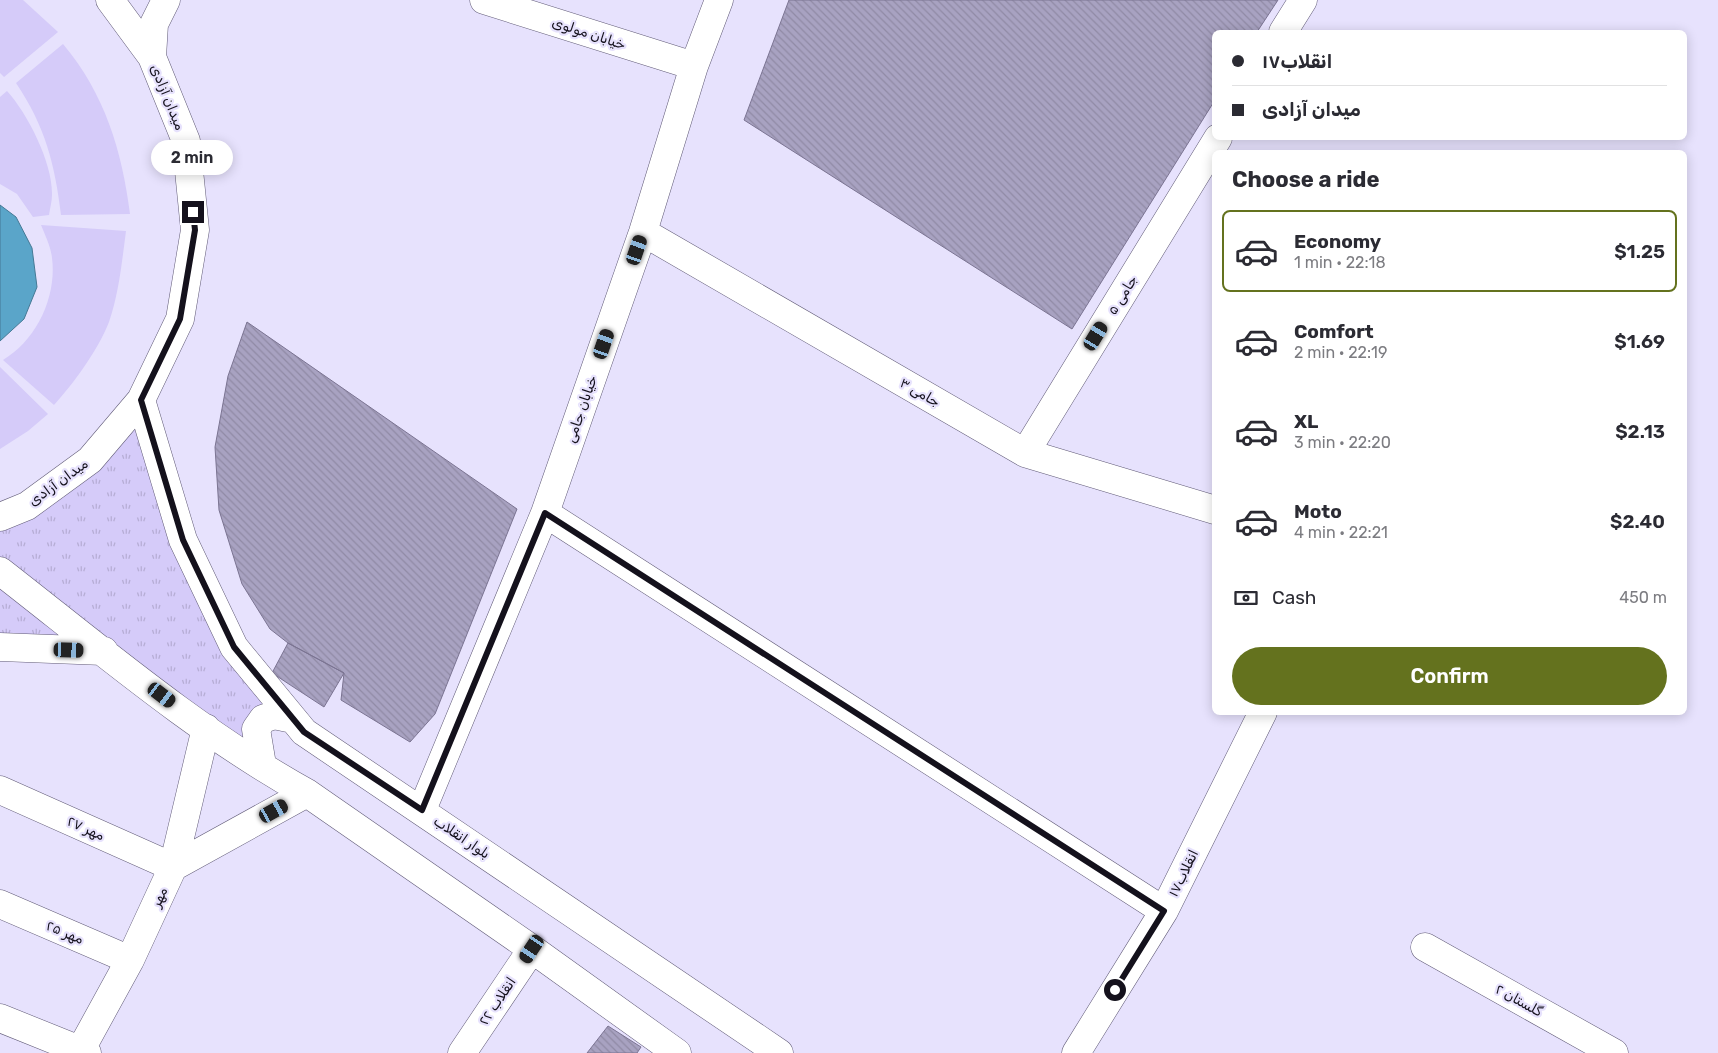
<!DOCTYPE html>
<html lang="en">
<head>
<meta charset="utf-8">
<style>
	:root { --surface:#fff; --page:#f7f7f7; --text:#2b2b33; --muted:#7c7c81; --line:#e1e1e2; --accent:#64721e }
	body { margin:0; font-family:Rubik,Vazirmatn,sans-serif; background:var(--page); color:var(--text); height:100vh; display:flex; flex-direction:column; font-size:19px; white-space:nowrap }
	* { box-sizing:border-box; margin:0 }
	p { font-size:16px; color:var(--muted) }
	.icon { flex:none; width:28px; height:28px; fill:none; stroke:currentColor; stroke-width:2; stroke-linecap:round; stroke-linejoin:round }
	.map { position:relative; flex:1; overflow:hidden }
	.details { position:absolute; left:1212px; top:150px; width:475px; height:565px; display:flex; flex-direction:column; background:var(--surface); border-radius:8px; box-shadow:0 2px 12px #0003 }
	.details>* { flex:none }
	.guide { position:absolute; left:1212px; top:30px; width:475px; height:110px; border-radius:8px; box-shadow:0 2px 12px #0003; display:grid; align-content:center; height:110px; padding:0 20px; background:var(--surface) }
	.end { position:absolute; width:22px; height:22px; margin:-11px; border:6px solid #14111c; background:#fff; box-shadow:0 0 0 2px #fff }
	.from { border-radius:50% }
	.bubble { position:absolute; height:35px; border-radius:18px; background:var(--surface); box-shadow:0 2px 12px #0003; font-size:16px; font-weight:600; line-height:35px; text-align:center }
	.car { position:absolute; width:15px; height:30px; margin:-15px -8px; border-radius:6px; box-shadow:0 0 4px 1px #0007; background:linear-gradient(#222 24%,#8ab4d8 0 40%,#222 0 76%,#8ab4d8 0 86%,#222 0) }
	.guide b { display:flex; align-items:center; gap:18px; height:48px; font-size:19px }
	.guide b+b { border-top:1px solid var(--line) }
	.guide i { width:12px; height:12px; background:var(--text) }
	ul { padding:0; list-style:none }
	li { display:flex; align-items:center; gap:15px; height:82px; margin:0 10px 8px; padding:0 10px; border:2px solid transparent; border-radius:8px }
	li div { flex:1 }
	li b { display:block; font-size:19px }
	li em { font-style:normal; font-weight:600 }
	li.selected { border-color:var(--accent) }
	li>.icon { width:45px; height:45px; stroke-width:1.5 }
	h2 { padding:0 20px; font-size:22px; line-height:60px }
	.pay { display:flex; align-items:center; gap:12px; height:55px; padding:0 20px; font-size:19px }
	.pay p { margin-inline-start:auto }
	.action { display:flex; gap:10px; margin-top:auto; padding:10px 20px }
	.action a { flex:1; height:58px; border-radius:30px; background:var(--accent); color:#fff; font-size:20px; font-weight:600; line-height:58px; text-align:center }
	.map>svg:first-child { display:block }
</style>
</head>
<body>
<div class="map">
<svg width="1718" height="1053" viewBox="0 0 1718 1053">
	<defs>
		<pattern id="grass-tufts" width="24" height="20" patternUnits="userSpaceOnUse" patternTransform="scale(1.25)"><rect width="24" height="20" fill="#d5cbf9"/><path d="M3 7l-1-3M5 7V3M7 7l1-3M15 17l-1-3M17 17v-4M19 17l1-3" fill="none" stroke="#b6add5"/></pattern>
		<pattern id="building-back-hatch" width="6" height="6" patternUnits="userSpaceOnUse" patternTransform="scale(1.25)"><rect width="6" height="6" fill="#a8a2c1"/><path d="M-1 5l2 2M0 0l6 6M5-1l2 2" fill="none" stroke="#908aa5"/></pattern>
	</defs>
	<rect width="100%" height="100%" fill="#e7e2fd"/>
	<path fill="url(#grass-tufts)" d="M137,417L278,710L252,751L0,559V519Z
		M0,574L93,647L0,643Z"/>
	<path fill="#d5cbf9" d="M0,0H23L58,32L4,77L0,73Z
		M63,44C105,94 122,151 130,214L61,215C55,164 45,126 16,83Z
		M7,91C28,114 53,164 52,195C52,201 50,208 49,215L33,217L17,194L0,184V97Z
		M41,225L126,231C122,261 119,293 109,322C98,350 74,383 54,405L3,360C37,340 57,296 52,258C51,247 45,235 41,225Z
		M0,367L48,414L28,431L0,449Z"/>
	<path fill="#5aa5c9" stroke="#457995" d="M0,205L16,217L32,248L37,287L24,319L0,341Z"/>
	<path fill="url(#building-back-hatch)" stroke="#7b7492" d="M789,0H1278L1257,32H1215V100L1072,329L744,120Z
		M247,322L517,509L435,714L410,742L341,700L344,673L288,643L270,629L242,584L219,510L215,447L228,376Z
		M288,643L344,673L324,707L272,673Z
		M608,1026L641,1047L637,1053H587Z"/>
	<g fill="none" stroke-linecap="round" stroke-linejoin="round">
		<defs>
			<path id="minor" d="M484,0L694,66
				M1283,32L1303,0
				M152,57L154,24L166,0
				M643,232L1025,453L1215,510
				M141,400L183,540L234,647L304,732L779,1053
				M1025,453L1218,138
				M545,513L1164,911
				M0,517L27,506L90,460L141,400L180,319L195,230L186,141L152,57L110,0
				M0,571C99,648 197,732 307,793L532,949L677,1053
				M0,647L104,651
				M262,765L256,729L263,719L274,715L293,719
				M0,790L173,867
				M422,810L545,513L643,232L694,66L719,0
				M173,867L307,793
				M0,904L130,960
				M1425,947L1614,1053
				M0,1018L87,1053
				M79,1053L130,960L173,867L206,728
				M462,1053L532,949
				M1076,1053L1164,911L1263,712"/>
		</defs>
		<use href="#minor" stroke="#625c78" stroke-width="29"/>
		<use href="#minor" stroke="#fff" stroke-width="28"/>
	</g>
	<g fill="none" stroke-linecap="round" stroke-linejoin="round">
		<path stroke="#14111c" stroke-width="6" d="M193,212L195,230L180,319L141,400L183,540L234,647L304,732L422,810L545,513L1164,911L1115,990"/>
	</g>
	<g text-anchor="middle" stroke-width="4.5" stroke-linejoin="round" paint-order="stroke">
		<g font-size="14" fill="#14111c" stroke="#e7e2fd">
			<text transform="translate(589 33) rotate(18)" y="5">خیابان مولوی</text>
			<text transform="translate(168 97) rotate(68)" y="5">میدان آزادی</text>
			<text transform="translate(1122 295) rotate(-58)" y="5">جامی ۵</text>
			<text transform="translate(920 392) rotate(30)" y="5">جامی ۳</text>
			<text transform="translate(581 409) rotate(-71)" y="5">خیابان جامی</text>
			<text transform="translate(58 482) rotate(-36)" y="5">میدان آزادی</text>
			<text transform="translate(86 828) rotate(24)" y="5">مهر ۲۷</text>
			<text transform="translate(462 837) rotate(34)" y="5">بلوار انقلاب</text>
			<text transform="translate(1183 873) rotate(-64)" y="5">انقلاب۱۷</text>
			<text transform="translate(159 897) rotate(-65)" y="5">مهر</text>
			<text transform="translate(65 932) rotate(23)" y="5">مهر ۲۵</text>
			<text transform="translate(1519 1000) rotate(29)" y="5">گلستان ۲</text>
			<text transform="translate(497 1001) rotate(-56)" y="5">انقلاب ۲۲</text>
		</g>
	</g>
</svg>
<i class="end from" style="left:1115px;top:990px"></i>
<i class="end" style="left:193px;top:212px"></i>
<div class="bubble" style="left:151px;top:140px;width:82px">2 min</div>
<i class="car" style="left:637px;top:250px;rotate:19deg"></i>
<i class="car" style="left:1096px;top:336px;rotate:31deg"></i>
<i class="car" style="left:604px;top:344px;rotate:19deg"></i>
<i class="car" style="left:69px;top:650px;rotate:92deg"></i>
<i class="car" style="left:162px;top:695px;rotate:127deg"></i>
<i class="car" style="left:274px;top:811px;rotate:61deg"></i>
<i class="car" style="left:532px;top:949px;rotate:214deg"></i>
<div class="guide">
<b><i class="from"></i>انقلاب۱۷</b>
<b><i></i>میدان آزادی</b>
</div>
<section class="details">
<h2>Choose a ride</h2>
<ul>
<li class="selected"><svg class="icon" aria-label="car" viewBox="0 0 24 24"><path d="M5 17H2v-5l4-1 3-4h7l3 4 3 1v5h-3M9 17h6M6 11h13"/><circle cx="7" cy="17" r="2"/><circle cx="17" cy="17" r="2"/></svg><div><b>Economy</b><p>1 min · 22:18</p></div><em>$1.25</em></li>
<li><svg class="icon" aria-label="car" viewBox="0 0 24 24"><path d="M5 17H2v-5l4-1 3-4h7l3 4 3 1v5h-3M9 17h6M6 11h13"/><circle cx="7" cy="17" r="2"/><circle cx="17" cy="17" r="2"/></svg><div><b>Comfort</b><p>2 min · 22:19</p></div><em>$1.69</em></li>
<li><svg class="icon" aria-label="car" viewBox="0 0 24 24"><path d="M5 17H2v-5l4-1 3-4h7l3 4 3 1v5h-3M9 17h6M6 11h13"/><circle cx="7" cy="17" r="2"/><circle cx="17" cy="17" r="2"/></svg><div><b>XL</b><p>3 min · 22:20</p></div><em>$2.13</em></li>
<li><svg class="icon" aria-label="car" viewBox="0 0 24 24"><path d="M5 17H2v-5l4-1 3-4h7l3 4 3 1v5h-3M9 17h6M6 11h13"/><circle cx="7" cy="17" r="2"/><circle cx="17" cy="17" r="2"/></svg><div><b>Moto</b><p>4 min · 22:21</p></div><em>$2.40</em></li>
</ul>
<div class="pay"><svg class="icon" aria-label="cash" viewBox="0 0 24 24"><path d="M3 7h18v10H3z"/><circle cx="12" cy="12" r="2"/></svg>Cash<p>450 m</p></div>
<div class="action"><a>Confirm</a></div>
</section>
</div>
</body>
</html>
